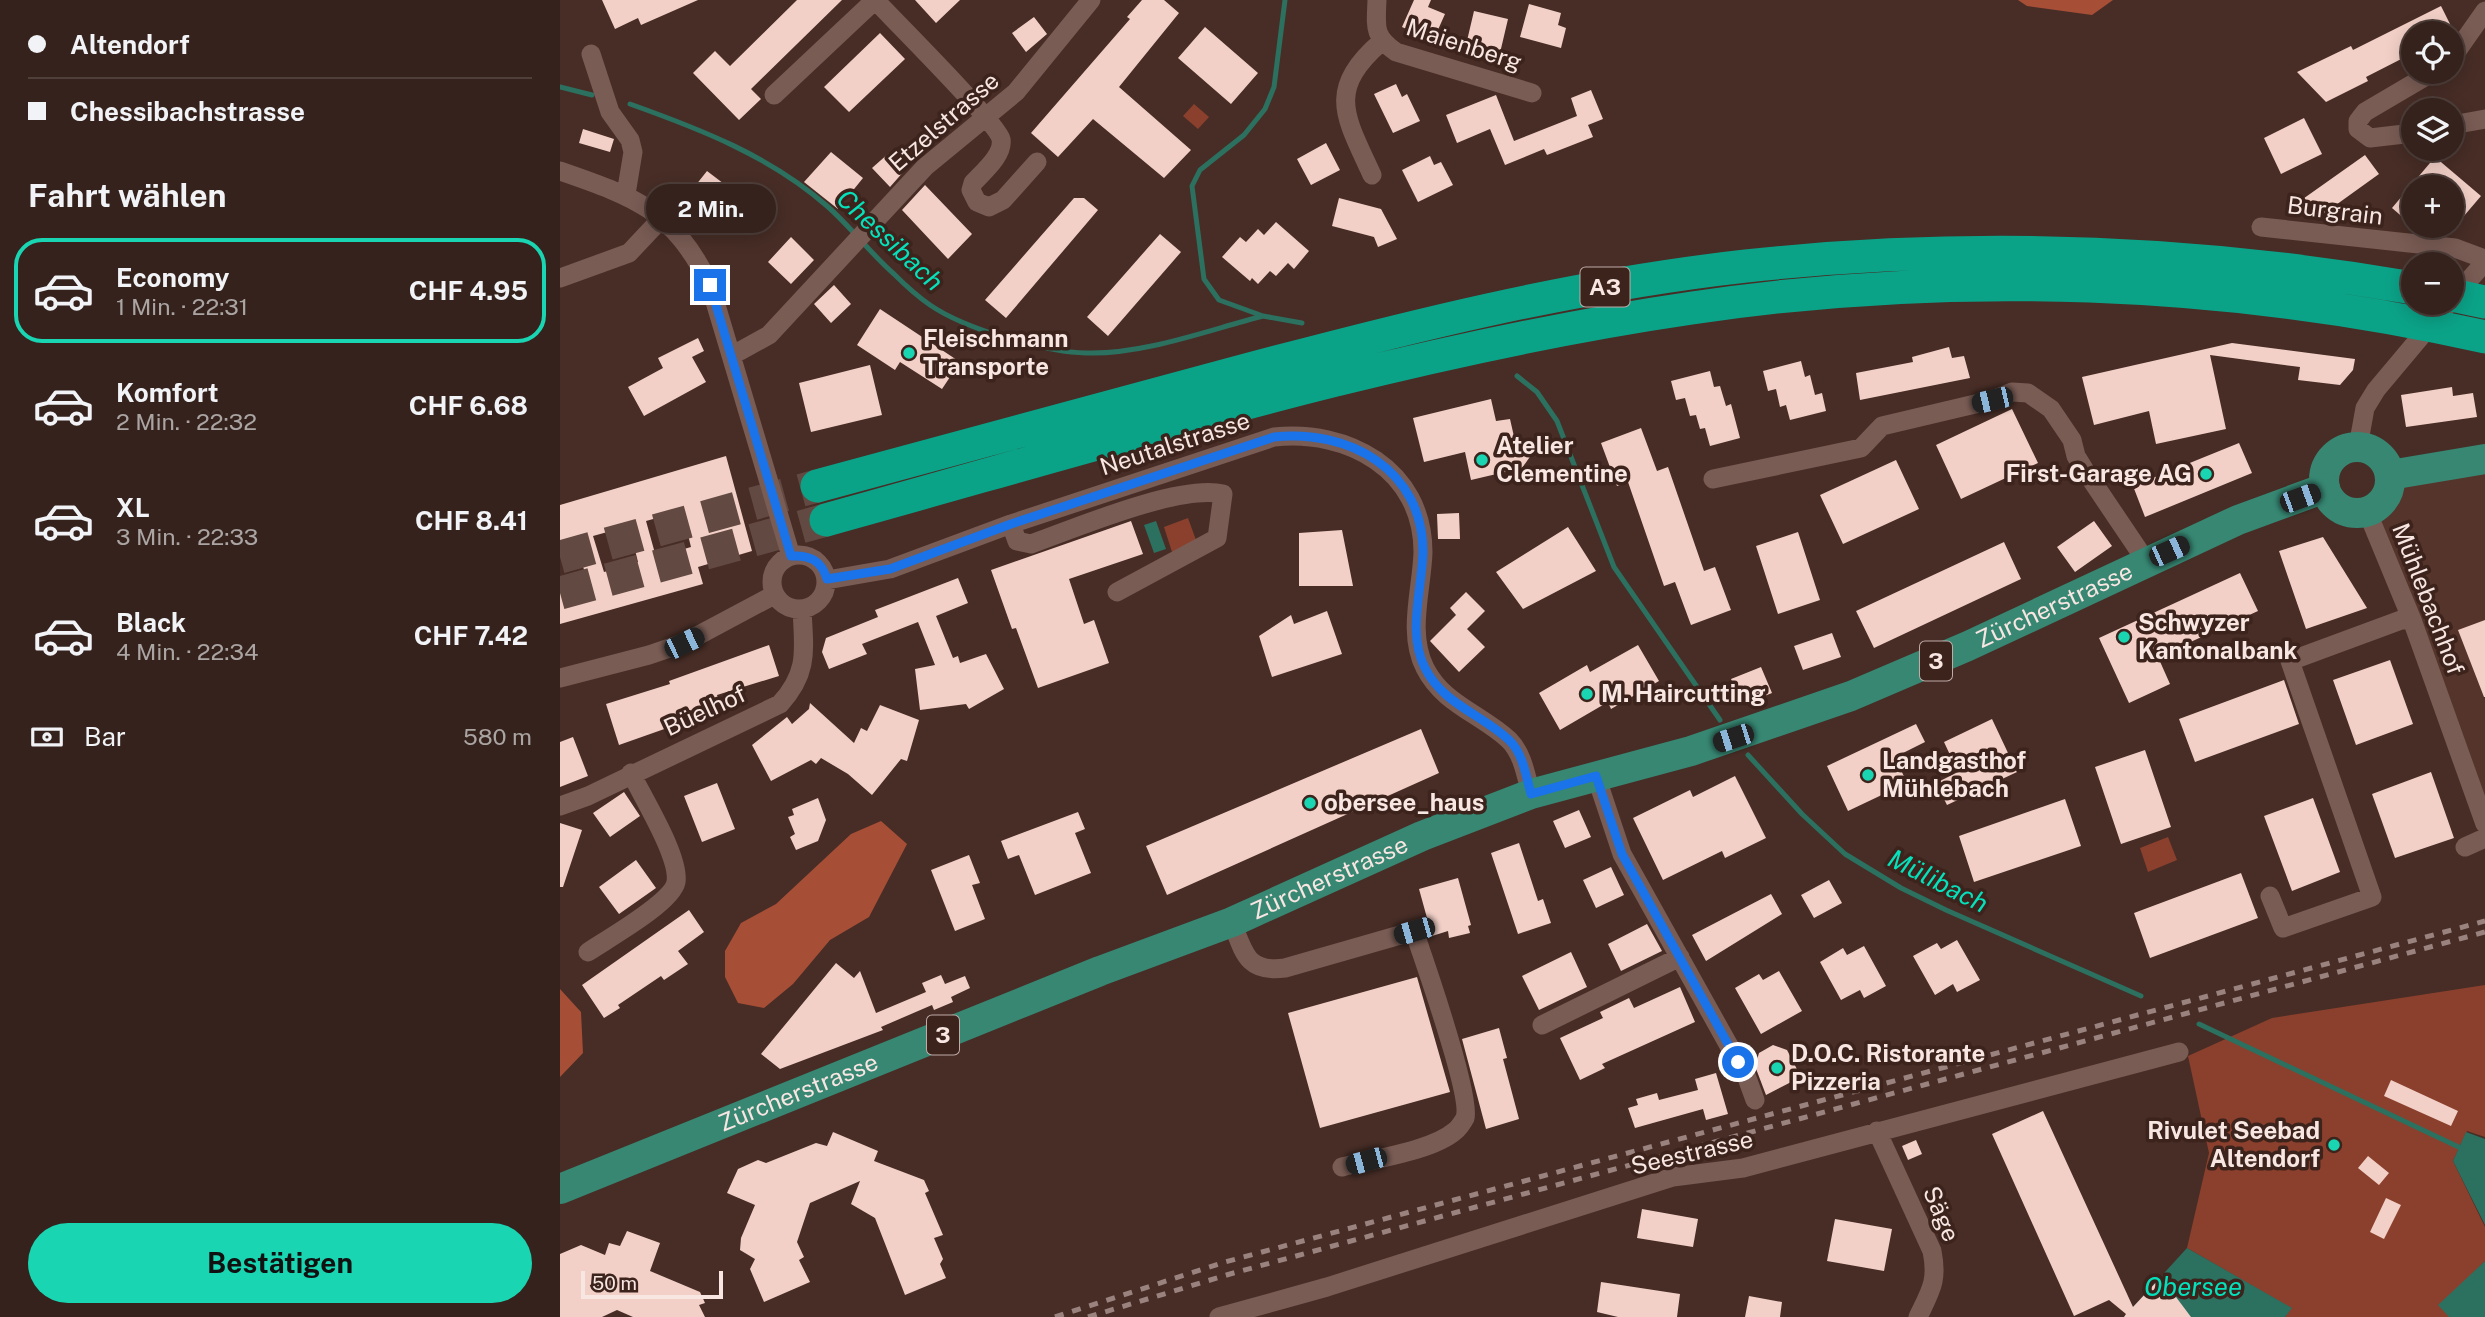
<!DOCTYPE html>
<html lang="de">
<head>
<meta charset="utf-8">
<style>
	:root { --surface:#35221c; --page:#3d2a25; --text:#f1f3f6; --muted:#aaa4a3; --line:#4f3f3b; --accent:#19d5b2 }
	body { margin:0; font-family:"Public Sans",sans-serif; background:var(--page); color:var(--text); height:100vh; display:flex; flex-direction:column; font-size:26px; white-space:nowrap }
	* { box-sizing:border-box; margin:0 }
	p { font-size:23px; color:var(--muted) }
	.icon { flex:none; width:38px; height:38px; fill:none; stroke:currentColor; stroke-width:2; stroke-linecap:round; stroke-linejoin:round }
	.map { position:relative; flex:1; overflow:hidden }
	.drawer { display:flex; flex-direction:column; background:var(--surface); width:560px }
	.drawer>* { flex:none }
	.banner { display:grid; align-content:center; height:154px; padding:0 28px; background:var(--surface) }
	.fabs { position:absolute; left:1841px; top:21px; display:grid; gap:14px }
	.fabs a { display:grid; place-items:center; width:63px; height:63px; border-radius:50%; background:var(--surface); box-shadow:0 4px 18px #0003,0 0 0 2px var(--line); font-size:35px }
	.scale { position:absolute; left:21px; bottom:18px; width:142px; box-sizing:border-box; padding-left:7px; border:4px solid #f8e6e2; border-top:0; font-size:19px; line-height:24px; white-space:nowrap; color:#f8e6e2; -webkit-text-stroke:5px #3c231c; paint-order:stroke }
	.end { position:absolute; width:32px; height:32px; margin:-16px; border:9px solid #1a73e8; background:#fff; box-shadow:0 0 0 4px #fff }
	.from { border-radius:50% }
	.bubble { position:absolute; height:49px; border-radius:24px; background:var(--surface); box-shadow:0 4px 18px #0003,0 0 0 2px var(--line); font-size:23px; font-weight:700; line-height:49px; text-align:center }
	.car { position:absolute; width:21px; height:42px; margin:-21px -10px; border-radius:9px; box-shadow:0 0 5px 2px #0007; background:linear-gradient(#222 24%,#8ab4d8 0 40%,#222 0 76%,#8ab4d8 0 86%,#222 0) }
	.banner b { display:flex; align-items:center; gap:24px; height:66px; font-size:26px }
	.banner b+b { border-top:2px solid var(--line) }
	.banner i { width:18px; height:18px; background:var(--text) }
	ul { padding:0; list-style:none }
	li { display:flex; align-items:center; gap:21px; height:105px; margin:0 14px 10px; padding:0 14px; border:4px solid transparent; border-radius:28px }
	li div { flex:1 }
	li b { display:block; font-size:26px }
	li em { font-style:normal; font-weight:700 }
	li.selected { border-color:var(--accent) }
	li>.icon { width:63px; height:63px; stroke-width:1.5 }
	h2 { padding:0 28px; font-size:32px; line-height:84px }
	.pay { display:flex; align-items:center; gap:18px; height:77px; padding:0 28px; font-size:26px }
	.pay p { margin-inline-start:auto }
	.action { display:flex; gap:14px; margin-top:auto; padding:14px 28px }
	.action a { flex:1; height:80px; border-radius:42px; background:var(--accent); color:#111; font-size:28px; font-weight:700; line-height:80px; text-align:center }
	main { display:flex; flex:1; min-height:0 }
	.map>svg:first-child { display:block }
</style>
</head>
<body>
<main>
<section class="drawer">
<div class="banner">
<b><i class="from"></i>Altendorf</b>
<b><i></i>Chessibachstrasse</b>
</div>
<h2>Fahrt wählen</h2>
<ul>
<li class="selected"><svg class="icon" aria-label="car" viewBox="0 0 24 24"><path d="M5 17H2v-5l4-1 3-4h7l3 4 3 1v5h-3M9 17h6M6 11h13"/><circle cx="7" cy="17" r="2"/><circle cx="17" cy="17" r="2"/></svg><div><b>Economy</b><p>1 Min. · 22:31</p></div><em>CHF 4.95</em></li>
<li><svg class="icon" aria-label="car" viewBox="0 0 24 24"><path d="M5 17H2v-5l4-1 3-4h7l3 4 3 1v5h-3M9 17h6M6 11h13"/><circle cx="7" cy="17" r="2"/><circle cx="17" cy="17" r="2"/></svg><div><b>Komfort</b><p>2 Min. · 22:32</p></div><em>CHF 6.68</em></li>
<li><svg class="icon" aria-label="car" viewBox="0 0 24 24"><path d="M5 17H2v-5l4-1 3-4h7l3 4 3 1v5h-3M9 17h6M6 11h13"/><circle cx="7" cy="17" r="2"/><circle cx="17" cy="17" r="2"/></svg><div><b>XL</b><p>3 Min. · 22:33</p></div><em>CHF 8.41</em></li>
<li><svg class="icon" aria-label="car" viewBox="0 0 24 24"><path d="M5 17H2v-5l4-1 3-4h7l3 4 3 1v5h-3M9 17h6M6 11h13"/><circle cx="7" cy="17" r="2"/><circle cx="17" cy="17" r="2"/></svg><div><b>Black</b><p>4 Min. · 22:34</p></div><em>CHF 7.42</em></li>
</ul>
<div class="pay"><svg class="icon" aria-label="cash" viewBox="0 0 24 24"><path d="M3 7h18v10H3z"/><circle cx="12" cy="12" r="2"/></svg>Bar<p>580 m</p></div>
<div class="action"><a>Bestätigen</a></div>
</section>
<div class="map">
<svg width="1925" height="1317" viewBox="0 0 1925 1317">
	<rect width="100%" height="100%" fill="#472d26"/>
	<path fill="#55342b" d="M1925,459V824L1807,511L1825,497L1829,487Z"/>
	<path fill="#8b402d" d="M634,104L649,117L638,129L623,116Z
		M628,518L636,540L612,552L604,527Z
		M1608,837L1617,860L1588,872L1580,848Z
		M1925,985V1137L1907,1131L1893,1161L1925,1227V1261L1881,1305L1890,1317H1725L1731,1308L1627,1248L1649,1153L1628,1056L1712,1018Z"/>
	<path fill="#a74e37" d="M1458,0H1553L1532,15L1467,6Z
		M321,821L347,844L309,917L270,940L233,984L204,1008L178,1003L165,977V951L181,923L216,904L291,834Z
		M0,989L21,1012L23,1053L0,1077Z"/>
	<path fill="#2c7060" d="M596,521L606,549L594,553L584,525Z
		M1906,1132L1925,1139V1225L1893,1161Z
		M1627,1248L1732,1308L1725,1317H1564Z
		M1925,1261V1317H1889L1878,1305Z"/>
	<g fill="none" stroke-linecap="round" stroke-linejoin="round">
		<path stroke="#2c7060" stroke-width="5" d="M725,0L714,87L705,109L684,135L640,170L632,186L644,279L659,300L703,316L742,323
			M0,87L32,95
			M70,104C140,129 210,156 267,206C291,227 310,253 334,274C345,285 357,296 370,305C405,329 484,352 526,353C583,355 648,330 703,316
			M957,376L977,392L997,421L1054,567L1160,720
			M1188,755L1242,814L1285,854L1341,888L1386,910L1581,996
			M1639,1024L1905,1150"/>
	</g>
	<path fill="#f2d0c7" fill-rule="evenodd" d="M42,0H138L81,25L78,18L55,29Z
		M237,0H282L191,89L201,99L179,120L133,73L155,51L170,66Z
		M355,0H400L376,23Z
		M582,0H604L619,13L559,87L631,150L604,178L533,119L498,157L471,133L570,19L567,17Z
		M854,0H871L868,7L885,14L873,41L842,27Z
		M969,4L1001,13L998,25L1006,28L1001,48L960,37Z
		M1881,6L1892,28L1882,33H1853V53L1806,77L1808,81L1766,102L1737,72L1791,46L1793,50Z
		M914,11L948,19L940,53L906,45Z
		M474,17L487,34L466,52L452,33Z
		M645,27L698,73L671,104L618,58Z
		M320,33L345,59L289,112L264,87Z
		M836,84L842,97L847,94L860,121L833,133L814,94Z
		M1031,90L1043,119L1028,125L1033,137L987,155L984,149L945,165L930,129L897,143L886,115L936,95L954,141L1017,116L1011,98Z
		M1744,118L1762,154L1721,174L1704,138Z
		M23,129L54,139L50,152L19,143Z
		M766,143L780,170L751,185L737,159Z
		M271,152L303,178L278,209L244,182Z
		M329,153L345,170L330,187L312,168Z
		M1805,155L1819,174L1755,220L1740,201Z
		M870,156L874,165L881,162L893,185L858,202L842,170Z
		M1875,157L1921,196L1892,230V187H1853V226L1832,208Z
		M147,171L176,193L153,222L124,200Z
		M365,185L412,234L388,259L342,210Z
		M514,198H524L538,210L446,318L425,300Z
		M779,198L821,209L837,239L818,247L814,237L772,226Z
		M716,222L749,251L734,269L728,263L716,276L710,271L698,284L692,278L690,281L662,257L680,237L686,242L698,229L704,235Z
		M600,234L621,252L548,336L527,317Z
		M231,237L254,260L231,284L208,262Z
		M274,285L291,304L271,323L254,304Z
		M320,309L400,362L382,389L340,362L335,370L297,345Z
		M138,338L144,351L132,357L146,382L84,416L68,387L103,368L98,358Z
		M1672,343L1795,359L1793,370L1780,385L1738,380L1740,367L1650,355L1666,429L1596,444L1589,411L1534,425L1522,377Z
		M1389,347L1392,358L1404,356L1410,378L1300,400L1296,373L1353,362L1352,357Z
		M1241,361L1245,377L1250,375L1255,395L1262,393L1266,411L1230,420L1226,405L1220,407L1216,389L1208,391L1203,371Z
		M310,365L322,415L251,432L239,383Z
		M1150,371L1154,387L1160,386L1166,406L1171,404L1180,438L1150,446L1145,428L1140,429L1136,415L1130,416L1125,398L1116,400L1111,381Z
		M1892,387L1893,396L1913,393L1917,417L1846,427L1841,395Z
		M931,399L936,421L950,419L955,441L974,451L962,468L911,480L905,452L864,462L853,418Z
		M1452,409L1478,463L1401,499L1376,445Z
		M1081,428L1097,471L1108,467L1144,571L1155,567L1171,610L1131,625L1115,582L1104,586L1068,482L1057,486L1041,443Z
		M1679,443L1692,473L1585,517L1573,486Z
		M166,456L192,551L138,567L143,584L0,624V584L26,576L15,541L0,545V505ZM122,511L131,547L96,557L86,521ZM69,526L78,562L44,572L33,536Z
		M1336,460L1359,509L1283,544L1260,495Z
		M899,513L900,539H878L877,514Z
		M571,521L583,554L509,579L524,624L534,620L549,663L478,688L456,628L452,629L431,570Z
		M1534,521L1552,546L1515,572L1497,547Z
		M1008,527L1036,571L963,609L936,572Z
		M782,530L793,586H739V533Z
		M1238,532L1260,600L1218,614L1196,546Z
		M1763,537L1807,608L1746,629L1719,551Z
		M1444,542L1461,579L1314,648L1296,611Z
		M1680,573L1698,611L1598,657L1610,684L1569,703L1539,638Z
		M398,578L408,603L376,616L393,658L398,656L400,663L426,654L444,689L409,709L406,704L360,710L355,669L375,665L358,622L302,644L307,654L269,669L262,652L266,638L318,617L315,610Z
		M906,592L925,611L907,629L925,647L899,672L870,641L896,615L890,608Z
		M767,611L782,654L712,677L699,636L731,615L734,624Z
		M1925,620V697H1924L1898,630Z
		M1272,633L1281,657L1243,670L1234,646Z
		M209,645L219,676L157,695L161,709L59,745L46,704L110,684L109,681Z
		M1078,645L1099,681L1051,709L1048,702L1000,730L979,693L1027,665L1030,672Z
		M1830,660L1853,724L1796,745L1773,680Z
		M1201,667L1212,693L1182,705L1171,679Z
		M1724,680L1739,724L1635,762L1619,719Z
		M250,703L294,743L301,728L307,731L320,705L359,720L347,761L341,759L312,795L288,774L261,758L256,764L251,760L211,781L192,745L227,717L232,724L249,709Z
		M1432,719L1457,772L1387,805L1376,783L1398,772L1384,742Z
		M1356,724L1365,742L1335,757L1347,783L1288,811L1267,766Z
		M861,729L879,773L607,895L586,846Z
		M13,737L28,776L0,787V742Z
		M1585,750L1611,827L1561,844L1535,767Z
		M1871,772L1894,838L1835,858L1812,794Z
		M1175,776L1206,838L1165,858L1162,851L1103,880L1073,818L1130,790L1133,797Z
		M157,783L175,829L142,842L124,796Z
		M64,792L80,816L50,837L33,813Z
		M258,798L266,820L258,841L236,850L230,837L235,834L228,817L234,815L232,809Z
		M1753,798L1780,872L1732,891L1704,816Z
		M1505,799L1521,846L1414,882L1399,836Z
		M1019,810L1031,837L1005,848L993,821Z
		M518,812L525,829L515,833L531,873L475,895L459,855L448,859L441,841Z
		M0,823L22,830L3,887H0Z
		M959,843L978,901L983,899L991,923L958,934L931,853Z
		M409,855L420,883L412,885L425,919L395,931L371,870Z
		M76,860L96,888L59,914L39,887Z
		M1051,867L1064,895L1036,908L1023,880Z
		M1681,873L1698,918L1590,958L1574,913Z
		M898,878L911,925L908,926L910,933L889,938L888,931L872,936L859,889Z
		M1269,880L1282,903L1254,918L1241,895Z
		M1211,894L1222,914L1146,961L1132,935Z
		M129,910L144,932L118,951L128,964L104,980L101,976L58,1005L60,1008L44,1018L22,985Z
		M1087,924L1102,951L1061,971L1048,944Z
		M1397,940L1420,980L1397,992L1393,984L1375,995L1353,956L1377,943L1381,949Z
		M1304,946L1326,986L1304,998L1300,990L1281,1000L1260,962L1283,948L1287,955Z
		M1011,952L1027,987L979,1010L962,976Z
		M276,963L294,978L300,971L316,1013L366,992L362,983L381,975L385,984L405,976L410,988L391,997L393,1002L374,1010L372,1005L321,1027L323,1030L220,1069L201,1054Z
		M1219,971L1242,1011L1201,1034L1175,988L1199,974L1203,980Z
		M857,977L890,1092L760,1128L728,1013Z
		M1120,987L1135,1022L1042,1064L1045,1068L1020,1080L1000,1038L1043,1018L1040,1012L1069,998L1074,1008Z
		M939,1028L947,1058L943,1059L959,1119L926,1129L902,1039Z
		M1213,1045L1227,1050L1241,1077L1206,1095L1195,1066L1199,1053Z
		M1156,1073L1168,1114L1146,1120L1143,1109L1075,1128L1068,1108L1078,1105L1076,1099L1097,1093L1099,1100L1138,1090L1135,1079Z
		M1831,1080L1898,1111L1891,1126L1824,1096Z
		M1483,1111L1573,1307L1601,1277L1631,1317H1564L1566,1314L1549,1300L1514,1316L1432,1134Z
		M273,1132L318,1151L314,1161L364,1180L369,1191L365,1193L383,1235L374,1238L383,1259L380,1264L386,1278L345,1295L315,1218L291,1204L300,1181L250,1203L237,1242L244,1257L239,1260L250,1282L204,1302L190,1269L195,1259L180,1250L181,1238L195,1205L167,1193L178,1169L198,1160L206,1163L256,1143L267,1146Z
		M1356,1140L1362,1154L1348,1160L1342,1146Z
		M1808,1156L1829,1173L1819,1185L1798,1168Z
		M1826,1198L1841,1205L1824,1239L1810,1232Z
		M1082,1209L1138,1219L1133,1247L1077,1238Z
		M1275,1219L1332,1229L1324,1271L1267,1261Z
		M67,1231L100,1243L90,1271L140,1292L145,1303L139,1305L145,1317H73L57,1310L42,1317H0V1254L21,1245L45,1255L49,1243L60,1246Z
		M1041,1282L1120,1294L1117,1317H1058L1037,1312Z
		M1189,1296L1222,1302L1220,1317H1185Z"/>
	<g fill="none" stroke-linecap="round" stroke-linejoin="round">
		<path stroke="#624942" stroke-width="33" stroke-dasharray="33 17" stroke-linecap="butt" d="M0,557L257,486
			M0,593L266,520"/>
		<path stroke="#795c54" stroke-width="19" d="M315,0C333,19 438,124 441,139C444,155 423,172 413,183L411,190L417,202L429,207L443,200L477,162
			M817,0C816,27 813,36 836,52L972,93
			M31,54L50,112L70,140L73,152L66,194
			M1892,58L1925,11
			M214,95L315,0
			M1892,125L1925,119
			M1853,133L1810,138L1798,129V121L1805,112L1873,72
			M0,171C75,197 113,210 150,285L231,556
			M812,175C785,116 766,90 821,42
			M1701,227L1895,248L1925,259
			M0,278L69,253L101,219
			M1892,299L1925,262
			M171,352L180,351L209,335L365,167L456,92L531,0
			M1798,447L1805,408L1816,390L1889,303
			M1153,479L1301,448L1322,426L1432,400L1452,392L1468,393L1491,409L1512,440L1516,456L1524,469L1586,561
			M1807,511L1852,620L1925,824
			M451,524L457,541L471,544C516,528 619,484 663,494L657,538L557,592
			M212 582a27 27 0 1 1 54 0a27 27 0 1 1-54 0Z
			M267,580L330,569L451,524L714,437C787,429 863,469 863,552C862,589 847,633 865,668C883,704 921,714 949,740C963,754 966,776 971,794
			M0,678L89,655L124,643L214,595
			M1036,776L1062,854L1187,1078L1195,1100
			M0,806L28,796L220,704C249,672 244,650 242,610
			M1905,847L1925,838
			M1710,896L1723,928L1812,897L1730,661L1841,620H1852
			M672,922C684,953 687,973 725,968L854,931C864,960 912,1097 905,1118C903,1122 898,1129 895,1131C872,1151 813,1159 782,1167
			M28,952C47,939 112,903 116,882C120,857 83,798 71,773
			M982,1025L1120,957
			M1317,1131L1372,1251C1378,1281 1371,1290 1358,1317
			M659,1317L767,1287L1113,1177L1183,1168L1619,1052"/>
		<g stroke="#378773" stroke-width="30">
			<circle cx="1797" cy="480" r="33"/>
			<path d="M1830,475L1925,459"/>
			<path id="s1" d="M0,1189L540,971L672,922L862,836L971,794L1131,751L1291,696L1408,646L1678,520L1765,488"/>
		</g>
		<path stroke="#0ba388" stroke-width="33" d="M1892,295L1925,302
			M257,486C396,448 535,410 675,373C843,328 1013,285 1186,266C1409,242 1632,250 1853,288
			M266,520C552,441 838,351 1132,308C1393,269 1667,279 1925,337"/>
		<path stroke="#9a837e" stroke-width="5" stroke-dasharray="9 9" stroke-linecap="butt" d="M495,1317L665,1262L1925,921
			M528,1317L670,1274L1925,932"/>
	</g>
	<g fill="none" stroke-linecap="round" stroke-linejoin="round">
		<path stroke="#1a73e8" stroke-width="9" d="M150,285L231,556C250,555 261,560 267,579L330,569L451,524L714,437C788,429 863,469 863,552C862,590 847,633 865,668C883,704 921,714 949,740C963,753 966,776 971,794L1036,776L1062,854L1178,1062"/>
	</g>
	<g fill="#19d5b2" stroke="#3c231c" stroke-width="2.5">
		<circle cx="349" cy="353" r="7"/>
		<circle cx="922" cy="460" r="7"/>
		<circle cx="1646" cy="474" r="7"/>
		<circle cx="1564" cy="637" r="7"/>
		<circle cx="1027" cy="694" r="7"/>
		<circle cx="1308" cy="775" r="7"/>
		<circle cx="750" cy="803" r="7"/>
		<circle cx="1217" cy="1068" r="7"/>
		<circle cx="1774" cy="1145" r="7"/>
	</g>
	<g text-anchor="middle" stroke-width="7" stroke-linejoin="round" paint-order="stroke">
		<g fill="#3c231c" stroke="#c0aca7" stroke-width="2">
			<rect x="1020.5" y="267.5" width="49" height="39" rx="5"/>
			<rect x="1360" y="641.5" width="32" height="39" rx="5"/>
			<rect x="367" y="1015.5" width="32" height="39" rx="5"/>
		</g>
		<g font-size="23" font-weight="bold" fill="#f8e6e2">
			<text x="1045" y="295">A3</text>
			<text x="1376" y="669">3</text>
			<text x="383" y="1043">3</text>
		</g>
		<g font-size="24" fill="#f8e6e2" stroke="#3c231c">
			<text transform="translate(904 45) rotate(18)" y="8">Maienberg</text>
			<text transform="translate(384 122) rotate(-41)" y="8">Etzelstrasse</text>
			<text transform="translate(1775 211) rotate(7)" y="8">Burgrain</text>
			<text transform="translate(615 444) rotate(-18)" y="8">Neutalstrasse</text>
			<text transform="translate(1868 599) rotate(69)" y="8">Mühlebachhof</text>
			<text dy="8" stroke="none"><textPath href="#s1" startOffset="1606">Zürcherstrasse</textPath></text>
			<text transform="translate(145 711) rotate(-25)" y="8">Büelhof</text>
			<text dy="8" stroke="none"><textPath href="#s1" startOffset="830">Zürcherstrasse</textPath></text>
			<text dy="8" stroke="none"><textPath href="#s1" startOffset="257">Zürcherstrasse</textPath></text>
			<text transform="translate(1132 1153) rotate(-13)" y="8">Seestrasse</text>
			<text transform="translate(1381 1214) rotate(67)" y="8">Säge</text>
		</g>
		<g font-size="24" font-weight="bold" fill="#f8e6e2" stroke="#3c231c" text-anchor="start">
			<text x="363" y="347">Fleischmann<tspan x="363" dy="28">Transporte</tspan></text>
			<text x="936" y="454">Atelier<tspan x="936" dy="28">Clementine</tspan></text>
			<text x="1632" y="482" text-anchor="end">First-Garage AG</text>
			<text x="1578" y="631">Schwyzer<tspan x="1578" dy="28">Kantonalbank</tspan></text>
			<text x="1041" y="702">M. Haircutting</text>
			<text x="1322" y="769">Landgasthof<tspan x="1322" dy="28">Mühlebach</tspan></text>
			<text x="764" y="811">obersee_haus</text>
			<text x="1231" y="1062">D.O.C. Ristorante<tspan x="1231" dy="28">Pizzeria</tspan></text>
			<text x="1760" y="1139" text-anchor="end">Rivulet Seebad<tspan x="1760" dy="28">Altendorf</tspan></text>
		</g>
		<g font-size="26" font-style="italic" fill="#04e1bb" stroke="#3c231c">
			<text transform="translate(330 240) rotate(43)" y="9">Chessibach</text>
			<text transform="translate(1378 881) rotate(27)" y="9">Mülibach</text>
			<text x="1633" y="1296">Obersee</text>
		</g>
	</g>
</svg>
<div class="fabs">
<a><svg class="icon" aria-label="locate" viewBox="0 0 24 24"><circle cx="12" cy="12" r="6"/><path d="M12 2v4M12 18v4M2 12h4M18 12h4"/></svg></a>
<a><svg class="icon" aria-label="layers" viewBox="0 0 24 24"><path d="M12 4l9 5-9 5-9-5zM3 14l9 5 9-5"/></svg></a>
<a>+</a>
<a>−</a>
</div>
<div class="scale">50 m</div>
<i class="end from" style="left:1178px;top:1062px"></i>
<i class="end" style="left:150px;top:285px"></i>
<div class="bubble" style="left:86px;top:184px;width:130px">2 Min.</div>
<i class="car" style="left:1432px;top:400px;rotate:257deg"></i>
<i class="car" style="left:1740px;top:498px;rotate:70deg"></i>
<i class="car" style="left:1609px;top:551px;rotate:66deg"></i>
<i class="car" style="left:124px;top:643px;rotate:64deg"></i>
<i class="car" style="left:1173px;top:738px;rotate:252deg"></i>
<i class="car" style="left:854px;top:931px;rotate:254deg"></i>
<i class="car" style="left:806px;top:1161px;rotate:255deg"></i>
</div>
</main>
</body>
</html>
